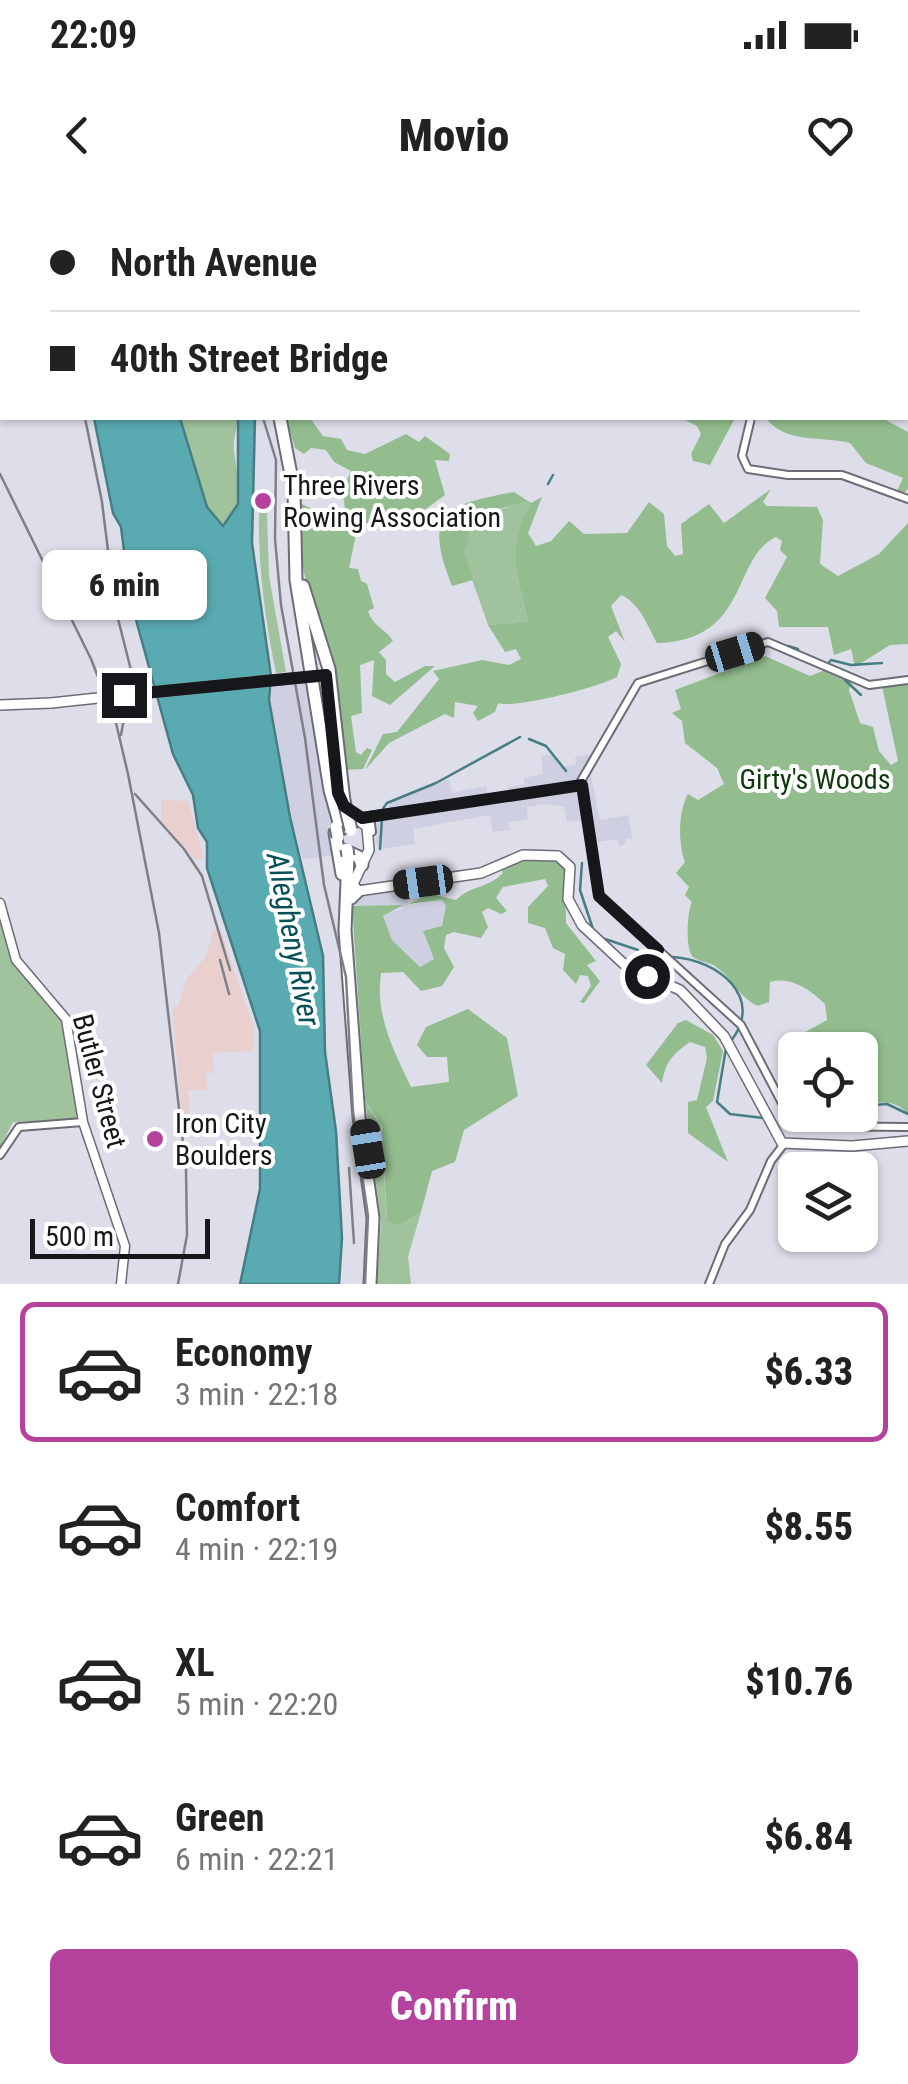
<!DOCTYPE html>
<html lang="en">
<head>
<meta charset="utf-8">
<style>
	:root { --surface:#fff; --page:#f6f6f6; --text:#222; --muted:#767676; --line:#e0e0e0; --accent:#b5439e }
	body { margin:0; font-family:"Roboto Condensed",sans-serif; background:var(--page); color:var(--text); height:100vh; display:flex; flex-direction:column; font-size:38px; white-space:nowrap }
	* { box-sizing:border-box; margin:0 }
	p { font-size:32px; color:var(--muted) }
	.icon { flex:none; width:55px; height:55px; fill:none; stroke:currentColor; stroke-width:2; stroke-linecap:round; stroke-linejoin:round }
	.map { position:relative; height:1084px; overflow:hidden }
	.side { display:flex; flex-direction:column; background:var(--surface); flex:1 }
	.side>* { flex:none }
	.top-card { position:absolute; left:0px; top:0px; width:910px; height:220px; box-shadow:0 2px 8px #0004; display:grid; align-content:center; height:220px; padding:0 50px; background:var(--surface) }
	.controls { position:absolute; left:778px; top:832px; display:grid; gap:20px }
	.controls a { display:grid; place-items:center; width:100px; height:100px; border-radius:15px; background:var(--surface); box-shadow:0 2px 8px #0004; font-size:50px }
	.scale { position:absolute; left:30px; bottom:25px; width:180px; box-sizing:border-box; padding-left:10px; border:5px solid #16171b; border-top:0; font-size:28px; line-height:35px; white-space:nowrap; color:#16171b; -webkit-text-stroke:8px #fff; paint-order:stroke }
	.end { position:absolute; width:45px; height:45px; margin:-22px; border:12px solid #16171b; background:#fff; box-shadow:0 0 0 5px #fff }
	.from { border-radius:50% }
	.bubble { position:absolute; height:70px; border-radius:15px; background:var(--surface); box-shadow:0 2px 8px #0004; font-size:32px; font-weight:800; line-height:70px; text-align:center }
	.car { position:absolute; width:30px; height:60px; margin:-30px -15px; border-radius:12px; box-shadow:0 0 8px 2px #0007; background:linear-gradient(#222 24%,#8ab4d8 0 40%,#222 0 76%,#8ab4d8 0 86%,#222 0) }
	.top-card b { display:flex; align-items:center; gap:35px; height:95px; font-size:38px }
	.top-card b+b { border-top:2px solid var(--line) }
	.top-card i { width:25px; height:25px; background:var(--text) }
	ul { padding:18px 0 0; list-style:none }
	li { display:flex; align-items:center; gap:30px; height:140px; margin:0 20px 15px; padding:0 30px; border:5px solid transparent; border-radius:15px }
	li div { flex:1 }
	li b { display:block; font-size:38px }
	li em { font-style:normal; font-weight:800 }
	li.selected { border-color:var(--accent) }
	li>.icon { width:90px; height:90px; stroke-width:1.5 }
	.primary-button { display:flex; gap:20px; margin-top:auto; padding:20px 50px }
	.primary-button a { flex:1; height:115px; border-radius:15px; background:var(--accent); color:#fff; font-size:40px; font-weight:800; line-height:115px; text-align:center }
	.status { display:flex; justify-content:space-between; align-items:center; height:70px; padding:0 50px; background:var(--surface); direction:ltr }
	.status svg { height:28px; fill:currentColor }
	header { display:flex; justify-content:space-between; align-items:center; height:130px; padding:0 50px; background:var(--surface); font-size:45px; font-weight:800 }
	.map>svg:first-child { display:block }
</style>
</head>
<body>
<div class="status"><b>22:09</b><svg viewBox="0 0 49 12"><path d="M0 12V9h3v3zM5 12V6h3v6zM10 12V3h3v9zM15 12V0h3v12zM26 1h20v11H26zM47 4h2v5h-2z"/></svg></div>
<header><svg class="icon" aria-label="back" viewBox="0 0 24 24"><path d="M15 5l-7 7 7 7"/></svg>Movio<svg class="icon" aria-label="heart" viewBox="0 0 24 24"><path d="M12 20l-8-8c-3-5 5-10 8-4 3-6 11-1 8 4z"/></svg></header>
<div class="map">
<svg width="908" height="1084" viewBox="0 0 908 1084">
	<rect width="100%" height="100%" fill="#dedeea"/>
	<path fill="#ced0e2" d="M313,480L337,655L303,659L290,617L269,500L272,484Z
		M595,554L579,581L585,620L567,622L564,607L545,604L527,607L528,619L509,622L510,630L493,632L490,615L413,629L415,644L381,649L376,645L373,619L386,616L390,602L449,579L452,593L486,586L488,597L508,593V587L524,584V578L543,574L541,556L551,555L562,567L576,564L575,557Z
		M590,571L600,620L628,615L632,638L625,639L626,644L619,646L617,639L592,643L583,583Z
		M403,686L409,706L442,700L446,706L442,726L424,735L434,759L420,767L392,740L383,715L403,708L352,706L354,694Z"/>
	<path fill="#e9cfcd" d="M161,600L188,601L204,658L195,659L161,621Z
		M220,729L254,827V851L213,853L214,872L206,874L207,890H188L190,918H182L172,807L178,806L186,780L206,756L213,730Z"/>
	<path fill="#a0c29d" d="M180,218H238C237,228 233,239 234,249C237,279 246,301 224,325L207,307Z
		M526,302L532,305C505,343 517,379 528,421L488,425C466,356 437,324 526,302Z
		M259,312L267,313L269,376L286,472L276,473C265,419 258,367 259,312Z
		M0,716L15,765L62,821L80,920L13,922L0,947Z
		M365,900L381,926L387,1022L398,1026L421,1012L408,1057L411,1084H377L381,1021Z"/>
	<path fill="#93bd8e" d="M286,218H310L323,236L341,239L347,250L365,254L406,234L419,242L425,236L450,254L449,261L435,260L445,295L419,314L380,319L373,325L359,320L349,368L358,369L361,381L367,384L374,408L368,411C374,428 385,428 393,441L379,452L386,460V474L395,482L425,466H435L390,505L372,496L374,460L360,465L362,513L351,516L356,552L361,555L367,548L372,550L363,569L340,570L335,499L302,364L300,303L314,310L323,323L334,322L345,307L342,291L351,271L334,262L326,250L311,248L304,254L295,248Z
		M681,218H735L710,265L693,261L691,254L701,234L697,226Z
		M766,218H882L908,232V289L903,294L897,291L903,278L866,263L850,243C822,236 785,244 766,218Z
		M771,289L763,302L767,306L817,307L823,320L820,364L838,376L879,354L908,323V444L890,445L855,467L851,449L834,455L828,427H779L777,411L765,398L787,357L780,350L782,341L776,337C731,358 750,441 657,443C648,427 640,403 621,395L611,406L625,442L616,431L608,437L621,464L617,477C599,487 515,509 498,503L495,512L478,521L473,513L478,506L455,502L454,518L445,514L389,543L365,570L383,534L397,532L439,479L433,471L482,460L509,465L521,459L516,449L505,452L488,425L528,421C517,377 505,344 531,305L526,302L495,310L471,324L465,352L473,380L452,386C422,311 446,305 514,292L531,303L542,297L528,333L536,346L551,341L569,321L584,334L627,333L649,302L664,314L667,346L675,356L683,354L681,324L709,304L724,323Z
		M765,456L810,476L825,470L852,480L849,490L860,523L873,527L879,551L891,565L898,561L882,486L908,483V915C897,898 878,903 860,904V887L867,885V872H860V850H805L798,836L827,820L825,804C810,790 791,776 770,782L769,802L758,806C738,797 733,778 716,767C710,762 699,762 693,757C685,750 687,711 692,702L685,695L689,687L676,673L685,662C678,643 678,612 688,594L698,600L724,584L717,568L685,543L682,521L672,513L681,509L675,490Z
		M549,656L565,663L566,723L596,761L587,765L600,781L584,803L580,802L591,786L588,776L580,775L576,784L563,770L565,754L553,748L545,728L528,723V707L548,686L545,679L503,687L496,698L507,711L501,714L488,708L482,712L488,727L481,738L454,732L446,735L444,748L454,767L442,786L421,791L403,772L381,773C375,815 393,849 411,887L449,882L447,857H427L417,845L426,827L468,809L507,838L518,896L464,930L455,962L432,971L421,1012L398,1026L387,1022L382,926L365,900L352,706L403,705L383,716L392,740L420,767L434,759L423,731L442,726L446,706L442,700L408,704L431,694L456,700C471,685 487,689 503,673L500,667L519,658Z
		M686,820L713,835L723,851L713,901L706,907L728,962L688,933V902L697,900L707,858L705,847L690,842C673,854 665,862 662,883L646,865L678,823Z"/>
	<path fill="#5aaab1" stroke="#467e84" stroke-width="2.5" d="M94,218H180L207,307L223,326L238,304V218H255L252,343L271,476L269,500L290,617L323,756L325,852L336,931L342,1038L339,1084H240L260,989V831L207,668V642L198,628L193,595L173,554L130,398L121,327L113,313Z"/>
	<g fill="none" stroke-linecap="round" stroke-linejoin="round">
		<path stroke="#467e84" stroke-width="2.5" d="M548,284L553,275
			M788,446L798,449
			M827,465L831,460L851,465L882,463
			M845,480L861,495
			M529,539L546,546L566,571
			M382,610L387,603L436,583L520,537
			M380,649L382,618
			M582,663L580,690L593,729
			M602,738L638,750
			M673,757C718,760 765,797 731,841
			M726,848L717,902L730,914L763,918
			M860,906L887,904L908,914
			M792,914L795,913"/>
		<defs>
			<path id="tertiary" d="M217,0L218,2
				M311,0L312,2
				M422,0L424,2
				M458,0L461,2
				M384,2V0
				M856,2V0
				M908,78V77
				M751,218L742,256L748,269L788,275H842L908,299
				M908,480L869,485L768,442L638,483L581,581L599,696L741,825L794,926L908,927
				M370,616L372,632
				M362,617L582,585
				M647,775L658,750
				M0,955L19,927L83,922
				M709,1084L725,1044L750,1010L771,961L784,944"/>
			<path id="secondary" d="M0,58H2
				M0,703L16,760L66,819L83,922L125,1046L121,1084"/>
			<path id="primary" d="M0,505L51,503
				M355,617L367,627L369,650L353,684L358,691
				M358,691L481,673L523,655L558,656L570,667L568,699L582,725L626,766L680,790L724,836L782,943L852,946L908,941"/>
			<path id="motorway" d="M229,0L230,2
				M238,0L239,2
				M280,218L294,290L296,380L330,590L340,626
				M303,386L329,469L344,601
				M344,650L359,657L362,665
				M348,656L345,730L359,917L373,1018L370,1084
				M342,674L335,633L358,618
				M351,698L358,691"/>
		</defs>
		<use href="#tertiary" stroke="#6c6c76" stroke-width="10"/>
		<use href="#secondary" stroke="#6c6c76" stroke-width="11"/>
		<use href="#primary" stroke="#6c6c76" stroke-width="12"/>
		<use href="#motorway" stroke="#6c6c76" stroke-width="15"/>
		<use href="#tertiary" stroke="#fff" stroke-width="6"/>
		<use href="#secondary" stroke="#fff" stroke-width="8"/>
		<use href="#primary" stroke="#fff" stroke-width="9"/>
		<use href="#motorway" stroke="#fff" stroke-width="11"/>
		<path stroke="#7f7f87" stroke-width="2.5" d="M225,0L226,2
			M0,166H2
			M85,218L102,302L115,407L132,474L121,535
			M263,218L276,260L275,339L281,405L305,538L324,685L346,777L353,912L368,1016L365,1084
			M0,274L91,459L116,523L128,574L159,733L186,970L187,1035L178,1084
			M135,594L184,649L202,676L230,770
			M220,760L229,794
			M349,968L354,1043"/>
		<defs>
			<path id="primary-bridge" d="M155,492L319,476
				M51,503L154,492"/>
			<path id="motorway-bridge" d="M344,601L351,630
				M336,627L338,637
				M347,649L348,656"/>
		</defs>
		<use href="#primary-bridge" stroke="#6c6c76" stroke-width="12" stroke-linecap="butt"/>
		<use href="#motorway-bridge" stroke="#6c6c76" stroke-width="15" stroke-linecap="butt"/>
		<use href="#primary-bridge" stroke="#fff" stroke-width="9"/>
		<use href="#motorway-bridge" stroke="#fff" stroke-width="11"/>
	</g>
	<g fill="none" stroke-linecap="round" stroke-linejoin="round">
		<path stroke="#16171b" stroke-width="12" d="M124,495L326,475L338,593L344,606L362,618L582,585L599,696L658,750L647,776"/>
	</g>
	<g fill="#b5439e" stroke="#fff" stroke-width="4">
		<circle cx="263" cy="301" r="10"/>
		<circle cx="155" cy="939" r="10"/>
	</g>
	<g text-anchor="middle" stroke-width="8" stroke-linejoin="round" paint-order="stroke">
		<g font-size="28" fill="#16171b" stroke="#fff" text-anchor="start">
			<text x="283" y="295">Three Rivers<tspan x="283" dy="32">Rowing Association</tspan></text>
			<text x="175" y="933">Iron City<tspan x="175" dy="32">Boulders</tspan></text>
		</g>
		<g font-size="28" fill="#0b3709" stroke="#fff">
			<text x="815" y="589">Girty's Woods</text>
		</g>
		<g font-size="28" fill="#16171b" stroke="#fff">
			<text transform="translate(100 881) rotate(75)" y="10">Butler Street</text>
		</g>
		<g font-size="30" font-style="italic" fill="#055055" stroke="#fff">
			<text transform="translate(293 739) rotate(79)" y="10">Allegheny River</text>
		</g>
	</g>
</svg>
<div class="controls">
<a><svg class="icon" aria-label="locate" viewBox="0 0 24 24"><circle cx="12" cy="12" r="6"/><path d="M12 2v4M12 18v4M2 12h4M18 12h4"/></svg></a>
<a><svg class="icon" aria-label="layers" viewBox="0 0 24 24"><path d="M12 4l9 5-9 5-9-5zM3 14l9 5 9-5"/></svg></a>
</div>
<div class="scale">500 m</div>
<i class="end from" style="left:647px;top:776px"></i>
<i class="end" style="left:124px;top:495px"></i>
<div class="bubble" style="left:42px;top:350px;width:165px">6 min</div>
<i class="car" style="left:735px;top:452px;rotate:73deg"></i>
<i class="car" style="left:423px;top:682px;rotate:262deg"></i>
<i class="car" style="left:368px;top:949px;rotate:351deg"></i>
<div class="top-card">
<b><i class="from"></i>North Avenue</b>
<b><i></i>40th Street Bridge</b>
</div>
</div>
<section class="side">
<ul>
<li class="selected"><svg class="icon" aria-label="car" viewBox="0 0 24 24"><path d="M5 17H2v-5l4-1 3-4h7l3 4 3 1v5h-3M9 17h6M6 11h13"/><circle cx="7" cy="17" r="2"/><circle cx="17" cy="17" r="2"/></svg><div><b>Economy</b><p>3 min · 22:18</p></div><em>$6.33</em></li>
<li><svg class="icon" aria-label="car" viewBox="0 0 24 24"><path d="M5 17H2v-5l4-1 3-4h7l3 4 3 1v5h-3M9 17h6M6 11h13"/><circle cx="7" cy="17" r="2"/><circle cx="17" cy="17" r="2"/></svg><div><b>Comfort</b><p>4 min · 22:19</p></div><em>$8.55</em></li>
<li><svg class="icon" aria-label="car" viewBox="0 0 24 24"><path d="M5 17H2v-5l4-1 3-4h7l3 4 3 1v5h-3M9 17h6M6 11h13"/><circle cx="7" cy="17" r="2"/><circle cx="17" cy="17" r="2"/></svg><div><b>XL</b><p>5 min · 22:20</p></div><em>$10.76</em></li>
<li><svg class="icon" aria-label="car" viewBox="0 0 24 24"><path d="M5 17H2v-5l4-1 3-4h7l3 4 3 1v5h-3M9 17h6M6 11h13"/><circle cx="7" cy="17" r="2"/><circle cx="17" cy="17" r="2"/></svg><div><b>Green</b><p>6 min · 22:21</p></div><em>$6.84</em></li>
</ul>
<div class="primary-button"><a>Confirm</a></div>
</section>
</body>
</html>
